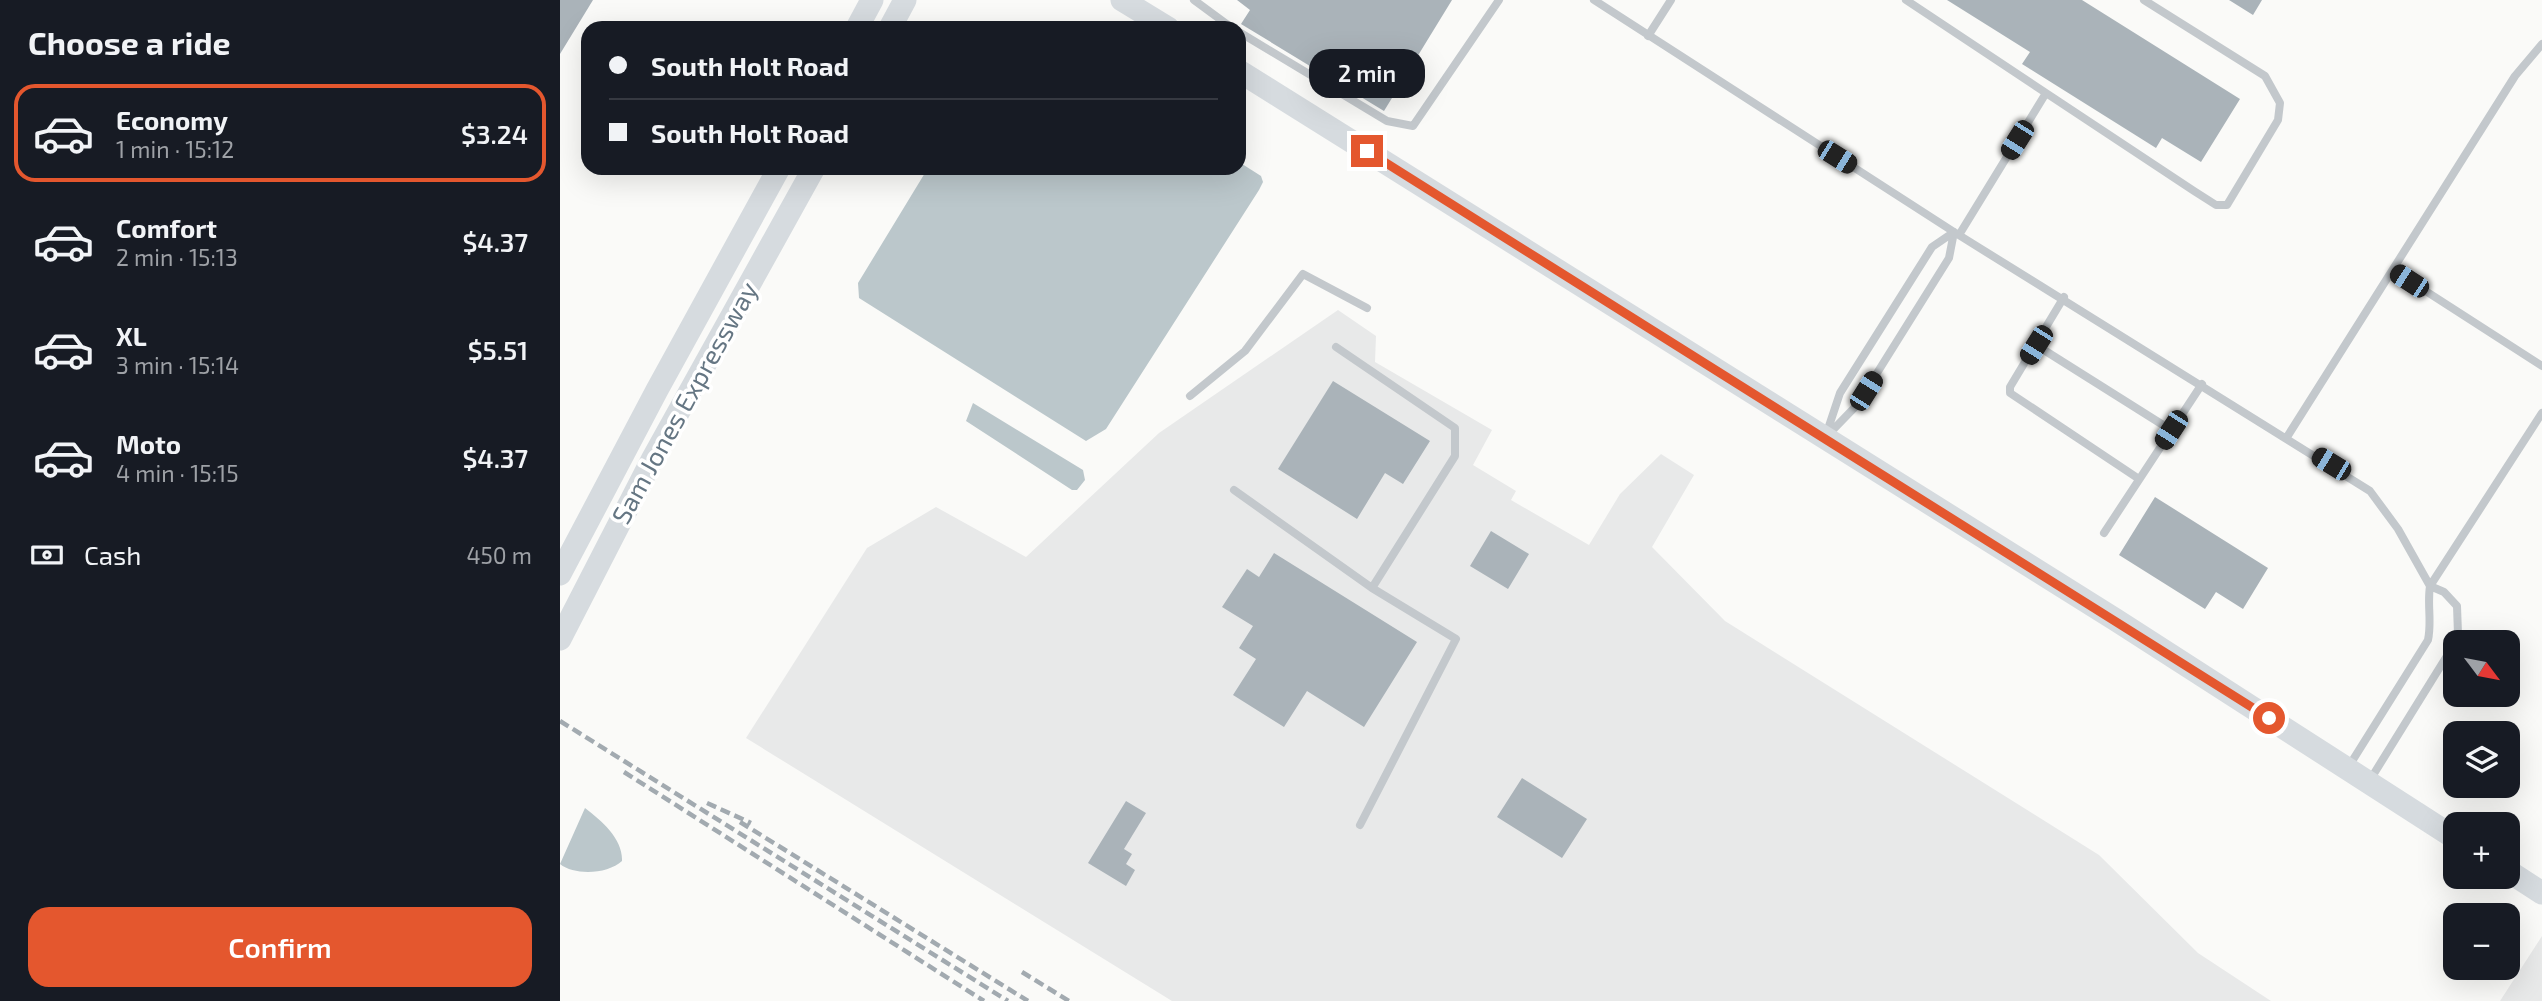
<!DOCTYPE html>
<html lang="en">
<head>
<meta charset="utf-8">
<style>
	:root { --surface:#171b24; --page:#20242c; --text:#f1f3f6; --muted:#9ea1a6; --line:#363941; --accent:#e4572e }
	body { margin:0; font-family:"Exo 2",sans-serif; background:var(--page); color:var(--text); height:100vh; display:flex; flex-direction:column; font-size:26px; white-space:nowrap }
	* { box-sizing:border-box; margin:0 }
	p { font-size:23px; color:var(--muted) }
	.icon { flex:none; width:38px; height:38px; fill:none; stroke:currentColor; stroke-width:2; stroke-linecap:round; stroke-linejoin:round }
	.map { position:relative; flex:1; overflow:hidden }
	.panel { display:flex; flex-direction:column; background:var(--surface); width:560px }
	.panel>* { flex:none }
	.guide { position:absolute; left:21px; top:21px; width:665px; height:154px; border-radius:21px; box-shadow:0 7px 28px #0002; display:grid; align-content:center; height:154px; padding:0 28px; background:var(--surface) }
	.needle { width:46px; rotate:122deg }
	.buttons { position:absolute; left:1883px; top:630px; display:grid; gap:14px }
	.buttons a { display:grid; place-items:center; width:77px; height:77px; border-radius:14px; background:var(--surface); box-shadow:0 7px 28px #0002; font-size:35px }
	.end { position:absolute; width:32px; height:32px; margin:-16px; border:9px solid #e4572e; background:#fff; box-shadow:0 0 0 4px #fff }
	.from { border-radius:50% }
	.bubble { position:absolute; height:49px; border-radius:21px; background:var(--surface); box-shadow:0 7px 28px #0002; font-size:23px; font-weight:600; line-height:49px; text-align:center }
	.car { position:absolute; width:21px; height:42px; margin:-21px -10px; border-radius:9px; box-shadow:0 0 5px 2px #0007; background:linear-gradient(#222 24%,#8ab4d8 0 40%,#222 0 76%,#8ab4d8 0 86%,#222 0) }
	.guide b { display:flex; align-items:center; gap:24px; height:66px; font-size:26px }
	.guide b+b { border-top:2px solid var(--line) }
	.guide i { width:18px; height:18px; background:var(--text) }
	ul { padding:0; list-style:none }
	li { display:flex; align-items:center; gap:21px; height:98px; margin:0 14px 10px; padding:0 14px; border:4px solid transparent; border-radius:21px }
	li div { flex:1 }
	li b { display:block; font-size:26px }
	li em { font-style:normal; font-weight:600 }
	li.selected { border-color:var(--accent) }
	li>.icon { width:63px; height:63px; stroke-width:1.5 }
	h2 { padding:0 28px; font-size:32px; line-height:84px }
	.pay { display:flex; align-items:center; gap:18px; height:77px; padding:0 28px; font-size:26px }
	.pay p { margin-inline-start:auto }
	.cta { display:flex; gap:14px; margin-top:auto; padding:14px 28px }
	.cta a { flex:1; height:80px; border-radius:21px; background:var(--accent); color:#fff; font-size:28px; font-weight:600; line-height:80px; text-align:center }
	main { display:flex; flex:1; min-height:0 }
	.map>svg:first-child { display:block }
</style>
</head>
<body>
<main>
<section class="panel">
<h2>Choose a ride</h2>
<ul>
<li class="selected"><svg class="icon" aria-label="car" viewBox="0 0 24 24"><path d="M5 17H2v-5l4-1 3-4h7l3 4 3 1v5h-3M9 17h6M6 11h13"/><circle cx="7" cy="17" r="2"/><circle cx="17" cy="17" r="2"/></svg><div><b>Economy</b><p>1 min · 15:12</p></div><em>$3.24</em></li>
<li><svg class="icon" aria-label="car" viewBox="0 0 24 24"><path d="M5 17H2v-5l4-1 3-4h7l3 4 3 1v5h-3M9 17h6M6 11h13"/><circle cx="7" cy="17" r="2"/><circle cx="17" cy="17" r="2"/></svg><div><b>Comfort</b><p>2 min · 15:13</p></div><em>$4.37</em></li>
<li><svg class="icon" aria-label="car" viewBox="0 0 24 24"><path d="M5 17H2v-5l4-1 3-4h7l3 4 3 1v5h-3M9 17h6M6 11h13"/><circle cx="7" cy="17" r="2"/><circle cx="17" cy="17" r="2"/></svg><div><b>XL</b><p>3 min · 15:14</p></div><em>$5.51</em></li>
<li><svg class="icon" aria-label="car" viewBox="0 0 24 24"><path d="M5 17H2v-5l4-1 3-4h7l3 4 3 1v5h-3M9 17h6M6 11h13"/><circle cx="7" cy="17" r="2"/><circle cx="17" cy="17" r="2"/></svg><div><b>Moto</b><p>4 min · 15:15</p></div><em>$4.37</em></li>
</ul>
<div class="pay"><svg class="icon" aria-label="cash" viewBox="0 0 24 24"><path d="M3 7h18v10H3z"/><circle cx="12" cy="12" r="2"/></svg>Cash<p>450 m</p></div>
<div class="cta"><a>Confirm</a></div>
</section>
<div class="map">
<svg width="1982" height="1001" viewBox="0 0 1982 1001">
	<rect width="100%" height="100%" fill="#fafaf8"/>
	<path fill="#e8e9e9" d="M778,310L816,336L815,362L932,430L913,465L956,491L951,500L1029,545L1060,494L1101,454L1134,475L1092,547L1165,621L1539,855L1638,953L1711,1001H612L186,738L307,548L376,507L466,557L599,433Z
		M1982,936V1001H1940Z"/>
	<path fill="#bbc7cb" d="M679,162L701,176L703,182L699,190L546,429L526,441L299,298L298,283L368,168H679Z
		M413,403L523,470L525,480L517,490H512L406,421Z
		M25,808C42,821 63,839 62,861C48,874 15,876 0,864Z"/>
	<path fill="#aab3b9" d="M0,0H33L0,54Z
		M677,0H892L824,111L681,24L690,10Z
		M1387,0H1522L1680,99L1641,162L1602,138L1596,148L1462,64L1470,52Z
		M1669,0H1702L1693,15Z
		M773,381L870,441L843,484L825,473L797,519L718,469Z
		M1595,497L1708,568L1683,609L1656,592L1645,609L1559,555Z
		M931,531L969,554L948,589L910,566Z
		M714,553L857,642L804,727L747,691L724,727L673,695L696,659L679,648L693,626L662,607L687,569L699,577Z
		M962,778L1027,819L1002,858L937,817Z
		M566,801L586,813L564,849L572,854L566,864L575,870L566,886L528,863Z"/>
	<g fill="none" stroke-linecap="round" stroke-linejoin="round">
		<path stroke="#c3c8cc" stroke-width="8" d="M634,0L672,28
			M1034,0L1394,232L1810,491L1838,529L1870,586L1884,592L1897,606L1898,634L1890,651L1810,780
			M1346,0L1486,93L1399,235
			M679,32L827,121L853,126L939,0
			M1088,36L1111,0
			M1486,93L1634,191L1656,205H1667L1718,120L1720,103L1705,76L1584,0
			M1394,232L1389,258L1297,405L1265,438L1280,393L1372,247Z
			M1833,270L1982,366
			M1504,297L1450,387V393L1579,479
			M1476,345L1611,430
			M776,347L895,428V456L812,588L896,639L800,825
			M630,396L685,351L743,274L807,308
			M1727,437L1955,76L1982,44
			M674,490L812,588
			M1544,533L1642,384
			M1789,766L1868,640C1872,621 1867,605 1870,586L1982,413"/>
		<path stroke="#d6dbdf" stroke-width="23" d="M562,0L608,28
			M297,28L312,0
			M330,28L345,0
			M679,71L1556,620L1895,838
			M0,574L97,390L219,168
			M0,639L93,458L254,168
			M1948,871L1982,893"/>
		<path stroke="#a2aab0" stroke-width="4.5" stroke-dasharray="10 5" stroke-linecap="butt" d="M0,721L448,1001
			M64,772L424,1001
			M147,803L191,823
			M180,822L468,1001
			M462,972L509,1001"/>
	</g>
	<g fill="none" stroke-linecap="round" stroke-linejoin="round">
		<path stroke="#e4572e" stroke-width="9" d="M807,151L1709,718"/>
	</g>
	<g text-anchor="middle" stroke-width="7" stroke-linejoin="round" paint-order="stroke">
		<g font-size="26" fill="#657683" stroke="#fff">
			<text transform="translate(125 403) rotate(-61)" y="9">Sam Jones Expressway</text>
		</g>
	</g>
</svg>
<div class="buttons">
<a><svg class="needle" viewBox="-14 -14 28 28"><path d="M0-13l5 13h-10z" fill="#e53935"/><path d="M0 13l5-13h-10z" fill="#9ea1a6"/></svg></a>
<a><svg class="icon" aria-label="layers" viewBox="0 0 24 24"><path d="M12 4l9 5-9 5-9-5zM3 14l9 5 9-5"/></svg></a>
<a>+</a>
<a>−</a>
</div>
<i class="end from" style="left:1709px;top:718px"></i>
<i class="end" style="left:807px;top:151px"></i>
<div class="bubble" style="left:749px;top:49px;width:116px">2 min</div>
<i class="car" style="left:1457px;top:140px;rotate:212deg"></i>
<i class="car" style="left:1277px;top:157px;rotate:122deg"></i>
<i class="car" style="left:1849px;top:281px;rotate:303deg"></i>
<i class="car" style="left:1476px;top:345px;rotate:212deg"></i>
<i class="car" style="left:1306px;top:391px;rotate:32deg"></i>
<i class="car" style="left:1611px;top:430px;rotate:213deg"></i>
<i class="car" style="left:1771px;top:464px;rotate:301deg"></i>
<div class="guide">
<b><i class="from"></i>South Holt Road</b>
<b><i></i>South Holt Road</b>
</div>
</div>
</main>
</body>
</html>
